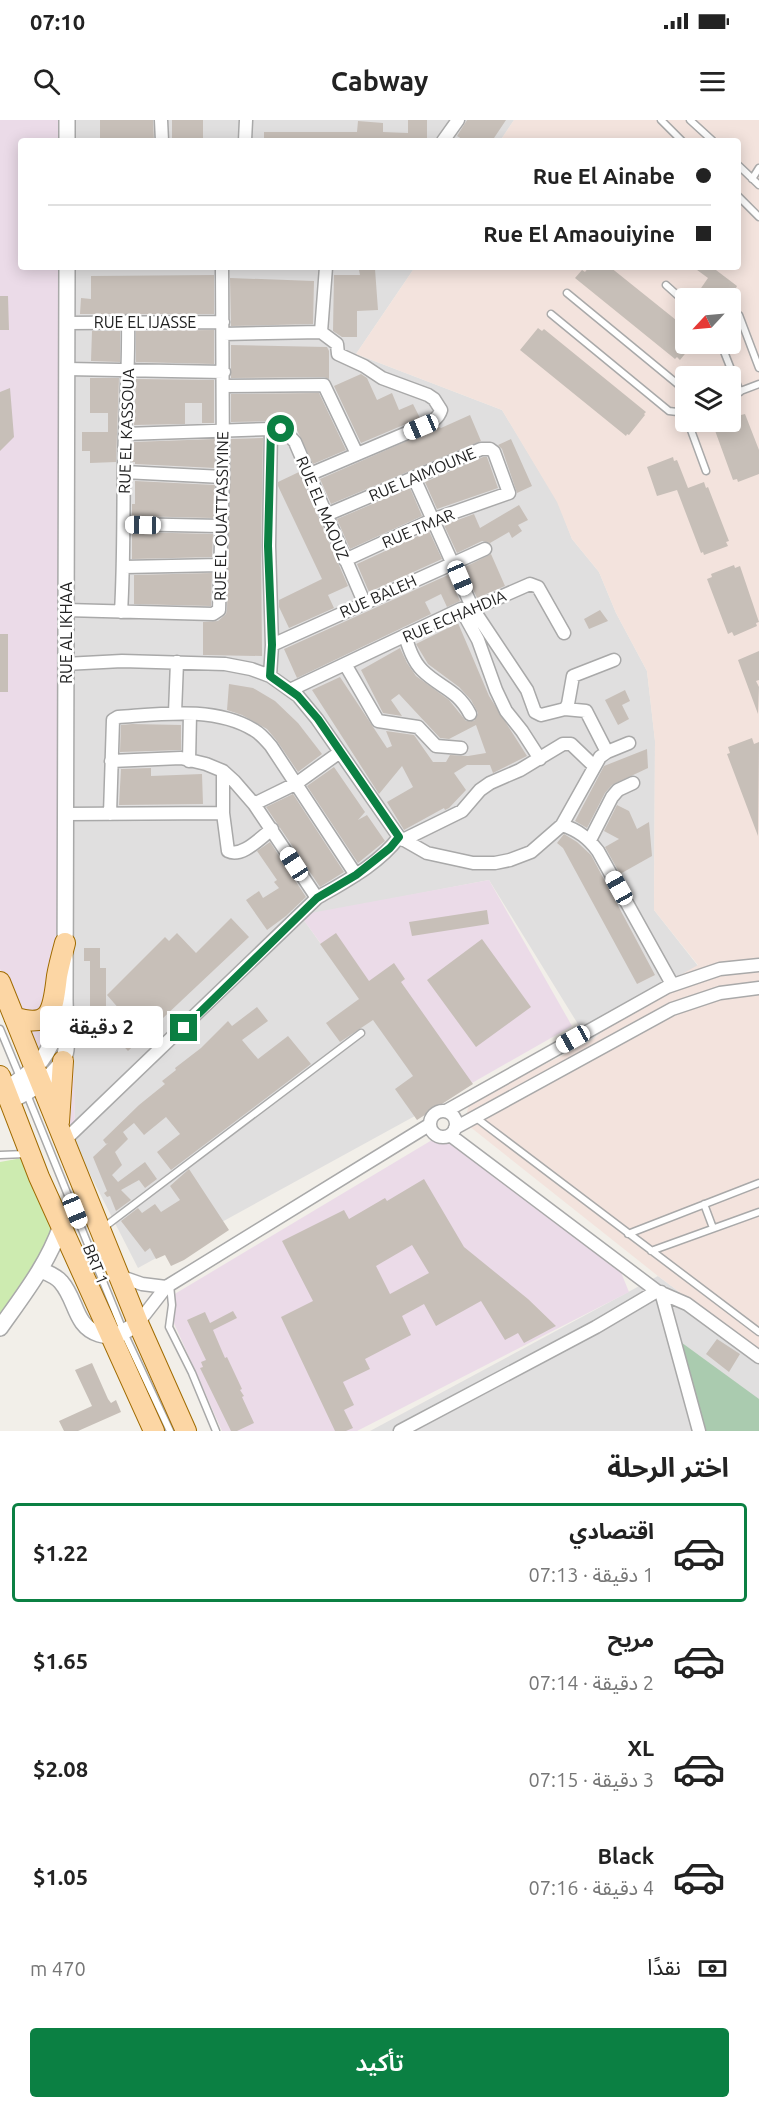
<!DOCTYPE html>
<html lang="ar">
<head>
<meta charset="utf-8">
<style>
	:root { --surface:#fff; --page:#f6f6f6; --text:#222; --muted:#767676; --line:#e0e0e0; --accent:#0b8043 }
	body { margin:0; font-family:Ubuntu,"Noto Sans Arabic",sans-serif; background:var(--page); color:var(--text); direction:rtl; height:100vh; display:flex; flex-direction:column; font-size:22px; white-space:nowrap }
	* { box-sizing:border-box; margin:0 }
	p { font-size:20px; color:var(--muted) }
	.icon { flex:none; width:33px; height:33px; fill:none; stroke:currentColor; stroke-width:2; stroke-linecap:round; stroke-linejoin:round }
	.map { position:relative; height:1311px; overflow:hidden; direction:ltr }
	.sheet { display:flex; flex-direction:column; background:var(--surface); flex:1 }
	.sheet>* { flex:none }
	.guide { position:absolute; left:18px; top:18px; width:723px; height:132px; border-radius:6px; box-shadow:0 3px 15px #0003; direction:rtl; display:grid; align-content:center; height:132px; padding:0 30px; background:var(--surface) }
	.needle { width:39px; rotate:244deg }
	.tools { position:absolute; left:675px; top:168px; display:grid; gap:12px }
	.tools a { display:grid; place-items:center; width:66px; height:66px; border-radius:6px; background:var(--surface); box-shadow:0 3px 15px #0003; font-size:30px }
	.end { position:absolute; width:27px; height:27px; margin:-14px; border:8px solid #0b8043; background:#fff; box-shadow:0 0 0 3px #fff }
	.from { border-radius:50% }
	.bubble { position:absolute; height:42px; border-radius:6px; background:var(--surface); box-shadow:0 3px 15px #0003; font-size:20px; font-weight:600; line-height:42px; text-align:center; direction:rtl }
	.car { position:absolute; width:18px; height:36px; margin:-18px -9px; border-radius:8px; box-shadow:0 0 4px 2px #0007; background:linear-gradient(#fff 24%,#345 0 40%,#fff 0 76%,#345 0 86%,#fff 0) }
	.guide b { display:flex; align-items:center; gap:21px; height:57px; font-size:22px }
	.guide b+b { border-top:2px solid var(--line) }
	.guide i { width:15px; height:15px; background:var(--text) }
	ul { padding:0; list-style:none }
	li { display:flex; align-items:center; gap:18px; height:99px; margin:0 12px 9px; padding:0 18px; border:3px solid transparent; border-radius:6px }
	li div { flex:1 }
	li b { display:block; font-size:22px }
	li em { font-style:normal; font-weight:600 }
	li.on { border-color:var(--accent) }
	li>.icon { width:54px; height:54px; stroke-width:1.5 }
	h2 { padding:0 30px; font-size:27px; line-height:72px }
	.pay { display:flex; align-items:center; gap:15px; height:66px; padding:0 30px; font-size:22px }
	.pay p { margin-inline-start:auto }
	.action { display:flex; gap:12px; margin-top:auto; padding:12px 30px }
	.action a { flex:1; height:69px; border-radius:6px; background:var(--accent); color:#fff; font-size:24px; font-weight:600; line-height:69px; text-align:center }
	.status { display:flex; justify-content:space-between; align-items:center; height:42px; padding:0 30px; background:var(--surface); direction:ltr }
	.status svg { height:16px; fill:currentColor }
	header { display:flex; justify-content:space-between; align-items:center; height:78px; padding:0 30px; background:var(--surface); font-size:27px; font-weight:600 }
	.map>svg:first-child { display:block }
</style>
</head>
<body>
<div class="status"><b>07:10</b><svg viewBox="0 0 49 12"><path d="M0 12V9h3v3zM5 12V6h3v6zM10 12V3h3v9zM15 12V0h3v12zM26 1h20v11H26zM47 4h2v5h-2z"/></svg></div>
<header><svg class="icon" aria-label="menu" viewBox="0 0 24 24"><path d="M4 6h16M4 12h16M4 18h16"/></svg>Cabway<svg class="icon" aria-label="search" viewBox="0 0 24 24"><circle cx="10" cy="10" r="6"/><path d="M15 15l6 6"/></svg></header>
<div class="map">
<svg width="759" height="1311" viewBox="0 0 759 1311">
	<rect width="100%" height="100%" fill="#f2efe9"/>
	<path fill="#e0dfdf" d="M58,0H514L500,21H58Z
		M60,147H415L356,234L502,290L558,382L572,419L599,452L616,493L647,551L655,621L654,790L698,846L670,861L589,922L489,760L301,796L435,985L138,1148L75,1025Z
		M658,1156L759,1232V1311H370Z"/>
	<path fill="#ebdbe8" d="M0,0H58V21H21V147H60L75,1025L40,930L0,849Z
		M489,760L572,906L437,983L300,795Z
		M432,1020L454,1024L618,1145L629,1172L357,1311H222L173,1201V1175Z"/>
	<path fill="#f3e3dd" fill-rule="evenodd" d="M514,0H759V1232L658,1156L464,1002L470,982L589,922L670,861L698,845L654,790L655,621L647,551L616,493L599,452L572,419L557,382L502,290L356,234L415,147H738V21H500ZM686,178H730V224H686ZM686,256H730V302H686Z"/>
	<path fill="#cdebb0" d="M22,1038L51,1108L48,1125L0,1194V1042Z"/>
	<path fill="#aacbaf" d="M678,1220L759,1279V1311H701Z"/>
	<path fill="#c7bfb8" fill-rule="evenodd" d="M100,0H153L154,21H100Z
		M172,0H203V21H172Z
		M408,0H427V21H264V12H357L358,1L383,3V12L408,13Z
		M467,0H506L492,21H465L457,16Z
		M589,147H610L686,208V224H693L680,240L677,237L675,239L575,158L582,150L585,152Z
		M693,147H712L737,166L736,168L737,170L732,176L728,173L724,178H698L702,173L699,171L708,158Z
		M375,149L378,190L357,191V217H342L333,211L334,155H360L359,150Z
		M214,155V194H80L81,178L91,179V156Z
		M230,158L314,161L313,204L231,206Z
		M0,176H8L9,210H0Z
		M538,208L542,211L544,209L646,292L644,294L645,295L629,315L627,314L626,316L520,230Z
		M214,210V244L136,242V211Z
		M120,211V242L91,241L92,211Z
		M231,225L327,227L329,231V259L324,257L231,258Z
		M361,254L367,258L377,280L392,273L399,290L413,284L420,298L361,323L334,266Z
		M90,258H119L116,342L90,343V331H82V312H108V293H90Z
		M136,259L214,260V303H202V283H185V304L134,305Z
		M10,268L14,317L0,331V272Z
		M319,273L346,330L313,344L296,308L287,303L271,301L231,302V274Z
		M741,293V295L745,294L759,330V354L738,362L737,359L733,360L713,305L722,302H734L732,296Z
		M470,295L481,321L331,384L320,359L439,307L441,308Z
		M263,318L261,426L262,536L203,535V502L218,501L226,494L227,490L231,319Z
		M215,319V348L135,344V342H132L133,322Z
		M511,319L532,366L517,373L502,329L498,325Z
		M483,337H487L498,368L437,389L425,362Z
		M673,337L674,341L677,340L688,368L704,362L706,368L708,367L729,421L726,422L728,426L704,435L703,432L701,433L677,370L657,376L647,347Z
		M299,352L348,466L328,475L334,488L289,508L279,487V480L322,459L278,366V362Z
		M135,361L215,365L214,398L132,396V384H135Z
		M410,368L422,396L350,429L337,399Z
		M519,385L528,400L518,405L522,411L512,418L509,412L490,423L482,421L457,433L444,405L474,394L480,408Z
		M429,411L442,439L369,472L357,444Z
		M132,412L213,414L212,437L132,439Z
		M491,434L505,466L477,478L463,448Z
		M734,445L735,448L740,446L759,502L756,503L757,506L734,516L732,512L728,514L707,459L712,457L711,454Z
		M212,453L211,486L134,484V455Z
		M448,455L460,481L447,487L441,474L425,482L431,494L297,558L284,529Z
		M600,490L608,501L589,509L584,499Z
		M458,503L489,576L527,636L493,653L490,645H467L454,653L466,670L449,688L445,690L444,688L404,710L387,682L413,667L402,646L379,674L312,570L340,557L387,628L392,626L386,611L414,615L433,642H446L450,635L468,636L486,633L476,605L449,619L440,618L399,574L391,580L402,596L383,593L361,550L400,528L407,543L416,556L449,580L466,601H474L478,593L471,580L459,567L428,544L416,524Z
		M0,514H8V572H0Z
		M759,531V560L756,561L759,567L758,594L738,540Z
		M229,564L253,568L275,581L298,603L322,634L298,652L277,621L267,609L242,595L227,590Z
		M625,570L630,581L622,585L629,599L618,605L605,580Z
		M132,604L181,605V630L120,632L121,605Z
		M752,618L754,624L759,622L758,716L727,634L730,633L728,627Z
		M647,629L648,648L612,665L605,673L587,708L575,701L604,646Z
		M334,647L365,692L358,700L367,695L385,721L358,743L307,666Z
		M151,648V656L202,654L203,684L119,685L121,649Z
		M293,674L344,752L320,767L266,687Z
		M617,685L629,691L637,709L649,702L652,736L620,754L605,727L619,719L604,711Z
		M564,714L577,722L591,735L655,855L637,864L563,728L557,723Z
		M270,722L306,777L286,796L267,810L246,780L259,771L263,778L279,768L274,762L277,760L257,731Z
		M487,790L489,804L412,816L409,802Z
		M231,798L249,817L128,931L111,913L127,898L107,875L165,817L169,821L177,813L196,833Z
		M336,813L369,861L394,843L405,859L401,862L473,964L417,1000L395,969L413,956L373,900L340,922L326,903L359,879L320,824Z
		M482,819L531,887L476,927L427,860Z
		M84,828H100V848H106V890H90V841H84Z
		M257,887L268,901L242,920L258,939L288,916L311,944L171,1050L157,1032L180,1014L166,997L144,1015L134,1003L123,1012L128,1019L115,1032L122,1045L112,1055L118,1062L145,1042L157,1059L145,1068L139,1060L121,1070L131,1080L116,1091L110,1076L107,1077L104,1073L107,1071L93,1037L108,1023L106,1024L103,1020L139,985L165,964L162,961L176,950L175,948L201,928L228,901L232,906Z
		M189,1049L229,1110L184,1140L171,1146L165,1135L156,1139L150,1128L145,1132L121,1101L138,1088L142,1093L155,1084L161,1092L180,1080L170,1066Z
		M424,1059L464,1127L528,1179L556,1206L524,1223L518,1213L505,1220L481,1181L436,1206L424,1184L402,1196L411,1215L365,1239L370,1249L343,1262L354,1285L344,1290L353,1308L346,1311H335L281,1197L313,1181L282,1121L344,1090L349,1099L385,1078L387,1081ZM412,1125L429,1153L390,1174L376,1146Z
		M233,1191L237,1198L213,1210L225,1238L227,1237L242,1269L240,1270L244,1276L242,1277L254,1303L237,1311H231L200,1248L203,1247L201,1242L206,1240L187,1200L205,1192L210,1203Z
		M717,1219L740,1234L729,1252L706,1234Z
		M92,1243L108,1279L111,1283L116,1280L121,1292L78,1311H64L59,1301L92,1286L75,1250Z"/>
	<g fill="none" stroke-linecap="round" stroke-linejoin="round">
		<defs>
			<path id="service" d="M661,0L682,21
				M690,0L713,21
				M738,45L759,65
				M752,59L759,48
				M738,76L759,97
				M666,165L686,183
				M567,173L686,271
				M551,194L669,291L686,293
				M739,195L759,248
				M721,224L740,272
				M730,275L759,264
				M688,302L706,351
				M0,909L20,957
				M26,972L124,1213L170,1311
				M475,997L759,1212
				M0,1035L26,1034
				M704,1084L713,1108
				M103,1108L361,913
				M628,1114L759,1063
				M651,1131L759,1092
				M170,1165L172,1185L169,1207L192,1253L216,1311"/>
			<path id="minor" d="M161,0L162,21
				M245,21L246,0
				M443,21L458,0
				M66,203L223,202
				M321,212L326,147
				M223,214L321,212
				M67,249L224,252
				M223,266L324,265L357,334
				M125,314L271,309L285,311L295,322L364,482
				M124,352L223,357
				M308,355L421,307C429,303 438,300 441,290L434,279L428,275L382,258L364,246L338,234L337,224L321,212
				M414,358L473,489L527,570L535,592L541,595L565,589L568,584L573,556L614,540
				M326,395L481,329H490L494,332L509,373L432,400L345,440
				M124,404L220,406
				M124,447L220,445
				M461,489L478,520L496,570L506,591L522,611L540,639
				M66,490L213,494L219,490L223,357L222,147
				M121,492C124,443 123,394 124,344C125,297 129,249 128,201
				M405,516C409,528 413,541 422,550C440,568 457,569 470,594
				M272,525L485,429
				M65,544L122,541L225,544L251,549L270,556L298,576L317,599L399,717L427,733L473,743H495L510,740L531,732L562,705L600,637L607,632L629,623
				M345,544L378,601L418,607L436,626L461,628
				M270,556L272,525L269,426L271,309
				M290,570L461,489H473L530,464L538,467L564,513
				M565,589L586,591L607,632
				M175,593L177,542
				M111,641L181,638L206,644L223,651L234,661L254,684L317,778
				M189,641L190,594
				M223,651V693L228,731C242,738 260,718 272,709
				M254,684L297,663L340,632
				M65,694L223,693
				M110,694L113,600L118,597C162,594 215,586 254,610C261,614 266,620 271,626L356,755
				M562,705C578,710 588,718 598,731L672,864
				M403,720L462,691L480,670L490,663L520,650L563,624H571L594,646
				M590,720L612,677L618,670L633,663
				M430 1004a13 13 0 1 1 26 0a13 13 0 1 1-26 0Z
				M446,991L667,867L720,849L759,845
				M455,1008L672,889L720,873L759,868
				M450,1015L657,1171L687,1184L759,1237
				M65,1020L317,778C346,761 379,744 399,717
				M119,1156L142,1164L166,1167
				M661,1172L699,1311
				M138,1203L166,1167L429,1005
				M400,1311L596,1207L657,1171"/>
			<path id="tertiary" d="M67,0V21
				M5,969C37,951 51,934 60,898
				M9,981C28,973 63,953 66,930C68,914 65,896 65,879L67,147
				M41,1150C48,1153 56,1156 61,1162C77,1180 74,1206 99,1214C115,1219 124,1212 138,1203
				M0,1208C24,1174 47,1145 61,1106"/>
			<path id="primary" d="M0,862L138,1203L186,1311
				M14,897C53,910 53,887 57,856C59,845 62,834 65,823
				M0,956L39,1057L154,1311
				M59,1002L63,941"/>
		</defs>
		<use href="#service" stroke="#a9a9a9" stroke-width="9"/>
		<use href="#minor" stroke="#a9a9a9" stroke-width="15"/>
		<use href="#tertiary" stroke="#a9a9a9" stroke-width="18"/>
		<use href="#primary" stroke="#a06b00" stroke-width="22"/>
		<use href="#service" stroke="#fff" stroke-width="6"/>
		<use href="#minor" stroke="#fff" stroke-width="12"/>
		<use href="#tertiary" stroke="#fff" stroke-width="15"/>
		<use href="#primary" stroke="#fcd6a4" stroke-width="20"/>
	</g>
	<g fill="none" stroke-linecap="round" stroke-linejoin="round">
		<path stroke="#0b8043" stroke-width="8" d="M184,908L317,778L356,755L390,728L399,717L318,599L298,576L270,556L272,525L268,426L271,309H281"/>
	</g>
	<g text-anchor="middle" stroke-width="5" stroke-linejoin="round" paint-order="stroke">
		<g font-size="16" fill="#222" stroke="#fff">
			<text x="145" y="208">RUE EL IJASSE</text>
			<text transform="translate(126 311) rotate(-88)" y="6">RUE EL KASSOUA</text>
			<text transform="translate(422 354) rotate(-23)" y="6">RUE LAIMOUNE</text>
			<text transform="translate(323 388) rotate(67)" y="6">RUE EL MAOUZ</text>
			<text transform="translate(221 396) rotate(-89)" y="6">RUE EL OUATTASSIYINE</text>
			<text transform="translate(418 408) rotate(-23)" y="6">RUE TMAR</text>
			<text transform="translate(378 476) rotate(-24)" y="6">RUE BALEH</text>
			<text transform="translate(454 496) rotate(-23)" y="6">RUE ECHAHDIA</text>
			<text transform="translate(66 513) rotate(-90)" y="6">RUE AL IKHAA</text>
			<text transform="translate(96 1144) rotate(68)" y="6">BRT 1</text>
		</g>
	</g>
</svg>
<div class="tools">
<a><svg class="needle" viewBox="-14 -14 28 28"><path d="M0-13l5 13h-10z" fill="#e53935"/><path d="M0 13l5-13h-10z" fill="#767676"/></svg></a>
<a><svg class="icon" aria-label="layers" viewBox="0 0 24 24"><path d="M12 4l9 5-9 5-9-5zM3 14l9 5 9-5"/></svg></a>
</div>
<i class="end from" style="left:281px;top:309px"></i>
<i class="end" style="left:184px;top:908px"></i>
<div class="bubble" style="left:40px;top:886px;width:123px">2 دقيقة</div>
<i class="car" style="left:421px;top:307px;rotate:247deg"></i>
<i class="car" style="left:143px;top:405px;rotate:271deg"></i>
<i class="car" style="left:460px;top:458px;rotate:157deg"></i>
<i class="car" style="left:294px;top:744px;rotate:327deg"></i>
<i class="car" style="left:619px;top:768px;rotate:331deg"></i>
<i class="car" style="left:573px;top:919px;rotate:241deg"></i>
<i class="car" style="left:75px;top:1091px;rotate:158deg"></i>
<div class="guide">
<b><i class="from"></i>Rue El Ainabe</b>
<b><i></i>Rue El Amaouiyine</b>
</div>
</div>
<section class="sheet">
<h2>اختر الرحلة</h2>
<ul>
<li class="on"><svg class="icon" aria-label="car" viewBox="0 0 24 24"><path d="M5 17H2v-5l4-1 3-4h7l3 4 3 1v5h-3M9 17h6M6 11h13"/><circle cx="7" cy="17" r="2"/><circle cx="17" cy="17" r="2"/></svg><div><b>اقتصادي</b><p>1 دقيقة · 07:13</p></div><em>$1.22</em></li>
<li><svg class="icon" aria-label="car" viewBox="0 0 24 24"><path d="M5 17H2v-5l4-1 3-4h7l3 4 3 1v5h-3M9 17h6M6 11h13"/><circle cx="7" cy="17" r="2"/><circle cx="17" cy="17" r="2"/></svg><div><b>مريح</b><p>2 دقيقة · 07:14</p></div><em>$1.65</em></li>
<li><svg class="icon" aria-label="car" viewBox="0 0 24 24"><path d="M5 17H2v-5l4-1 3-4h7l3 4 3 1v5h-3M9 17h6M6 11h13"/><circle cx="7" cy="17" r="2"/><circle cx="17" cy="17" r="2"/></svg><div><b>XL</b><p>3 دقيقة · 07:15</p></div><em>$2.08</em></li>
<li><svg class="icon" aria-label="car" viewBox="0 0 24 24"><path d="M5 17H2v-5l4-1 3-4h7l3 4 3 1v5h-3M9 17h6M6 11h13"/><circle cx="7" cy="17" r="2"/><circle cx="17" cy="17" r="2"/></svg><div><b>Black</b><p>4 دقيقة · 07:16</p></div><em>$1.05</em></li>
</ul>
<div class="pay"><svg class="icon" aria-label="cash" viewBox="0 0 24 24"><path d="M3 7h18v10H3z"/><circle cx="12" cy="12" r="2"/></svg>نقدًا<p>470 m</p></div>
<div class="action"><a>تأكيد</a></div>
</section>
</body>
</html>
